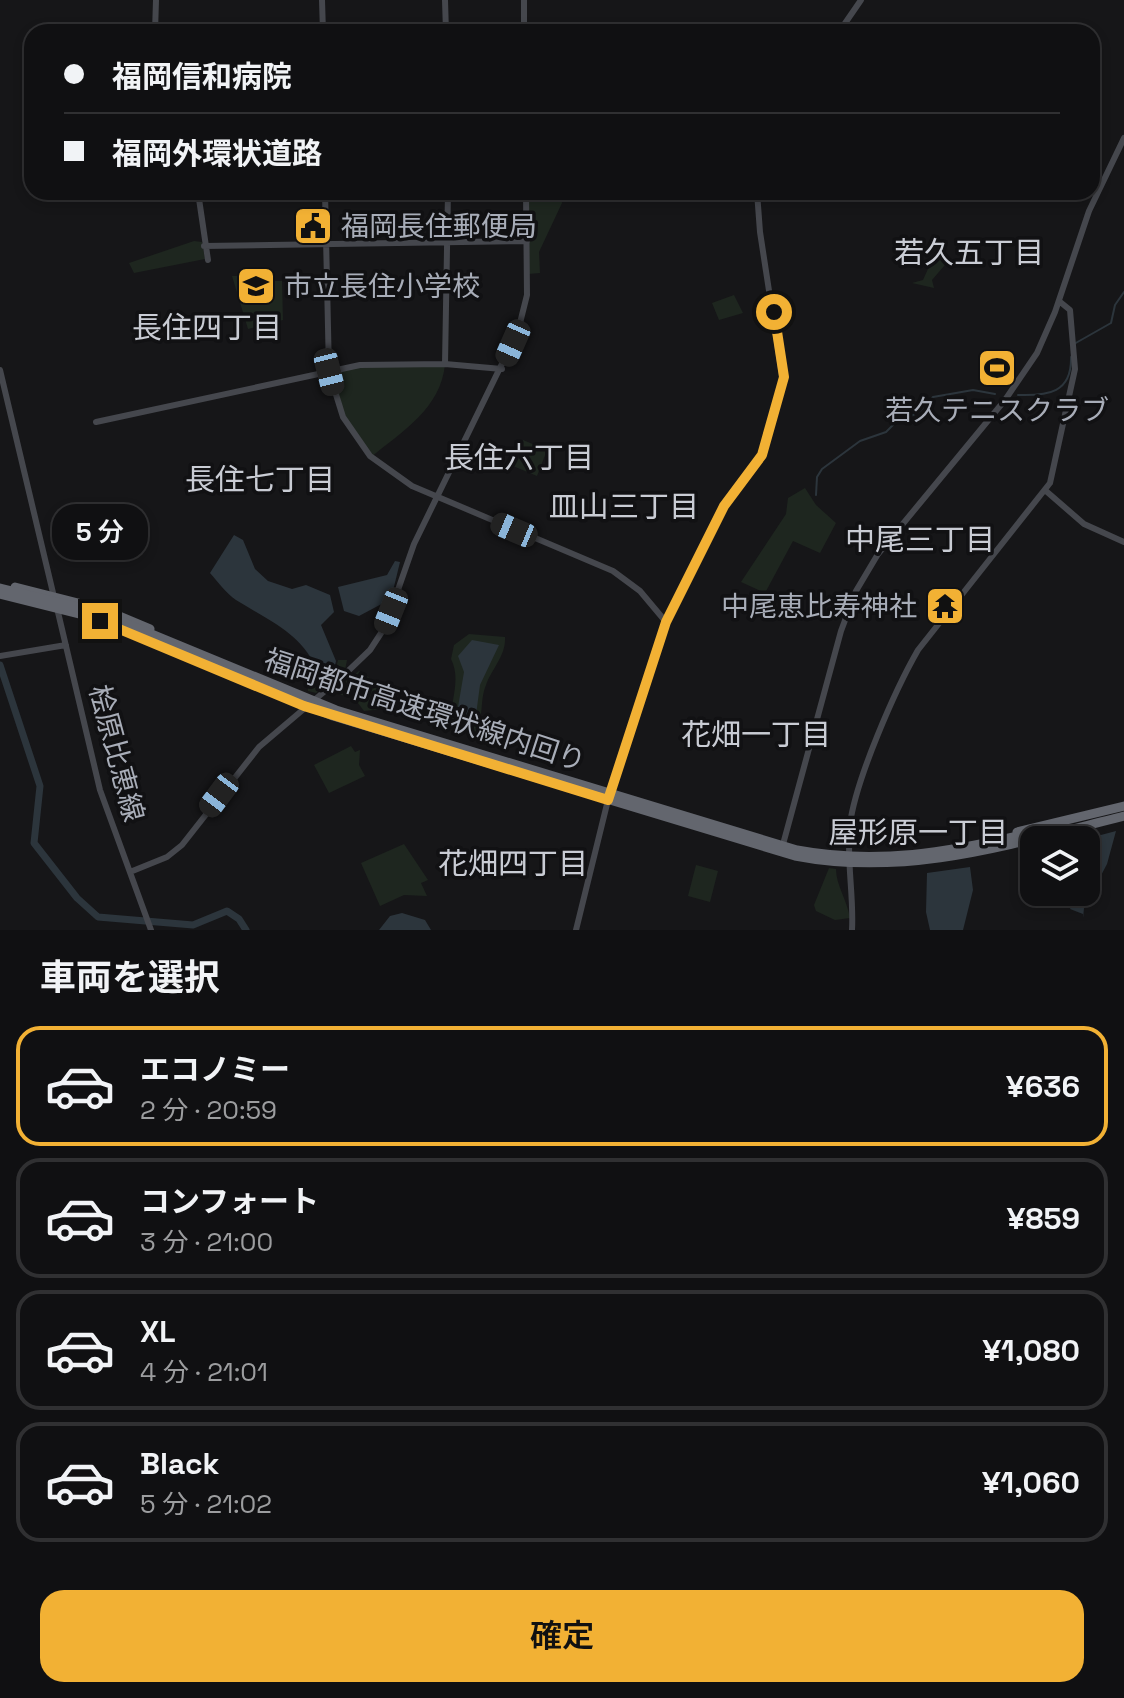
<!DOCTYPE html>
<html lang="ja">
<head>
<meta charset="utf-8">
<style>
	:root { --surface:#101012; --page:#1e1e20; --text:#f1f3f6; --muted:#9c9d9f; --line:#303032; --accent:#f2b134 }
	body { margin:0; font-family:"Space Grotesk","Noto Sans JP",sans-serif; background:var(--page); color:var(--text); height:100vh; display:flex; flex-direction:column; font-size:30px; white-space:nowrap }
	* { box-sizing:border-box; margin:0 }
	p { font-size:26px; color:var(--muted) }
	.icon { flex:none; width:44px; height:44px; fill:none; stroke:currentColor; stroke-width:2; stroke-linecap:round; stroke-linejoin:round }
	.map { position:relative; height:930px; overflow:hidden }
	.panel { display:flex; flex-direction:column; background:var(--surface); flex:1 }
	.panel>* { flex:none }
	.top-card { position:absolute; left:24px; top:24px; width:1076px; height:176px; border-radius:24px; box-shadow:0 4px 12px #0003,0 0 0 2px var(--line); display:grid; align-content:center; height:176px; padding:0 40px; background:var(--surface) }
	.tools { position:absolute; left:1020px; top:826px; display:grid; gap:16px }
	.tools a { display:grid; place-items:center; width:80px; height:80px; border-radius:16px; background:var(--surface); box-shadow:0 4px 12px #0003,0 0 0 2px var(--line); font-size:40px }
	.end { position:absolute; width:36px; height:36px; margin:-18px; border:10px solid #f2b134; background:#111; box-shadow:0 0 0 4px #111 }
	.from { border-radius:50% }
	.bubble { position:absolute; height:56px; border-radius:24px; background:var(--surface); box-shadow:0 4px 12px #0003,0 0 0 2px var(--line); font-size:26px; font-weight:600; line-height:56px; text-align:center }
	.car { position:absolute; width:24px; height:48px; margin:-24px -12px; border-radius:10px; box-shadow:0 0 6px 2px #0007; background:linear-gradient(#222 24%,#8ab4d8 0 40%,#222 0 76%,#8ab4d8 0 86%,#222 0) }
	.top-card b { display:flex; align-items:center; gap:28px; height:76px; font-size:30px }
	.top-card b+b { border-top:2px solid var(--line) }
	.top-card i { width:20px; height:20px; background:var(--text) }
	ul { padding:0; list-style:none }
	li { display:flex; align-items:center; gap:24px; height:120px; margin:0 16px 12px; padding:0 24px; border:4px solid var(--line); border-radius:24px }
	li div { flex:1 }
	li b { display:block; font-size:30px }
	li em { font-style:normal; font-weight:600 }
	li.current { border-color:var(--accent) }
	li>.icon { width:72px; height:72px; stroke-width:1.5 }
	h2 { padding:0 40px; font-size:36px; line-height:96px }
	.cta { display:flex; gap:16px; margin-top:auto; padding:16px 40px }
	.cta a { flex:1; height:92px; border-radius:24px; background:var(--accent); color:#111; font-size:32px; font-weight:600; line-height:92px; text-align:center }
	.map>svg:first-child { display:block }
</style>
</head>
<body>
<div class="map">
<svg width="1124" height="930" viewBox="0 0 1124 930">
	<rect width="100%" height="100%" fill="#161618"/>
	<path fill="#1e261f" d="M526,192H560L562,203L539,252L540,273L528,274Z
		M194,241L202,242L205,259L134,273L129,263Z
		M937,249L950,259L932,280L934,288L912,283L923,280Z
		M232,276H271V281H282L283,320L248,329Z
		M734,295L743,313L719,320L712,303Z
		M445,364C441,408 403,431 371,457L343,417L329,372L360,365Z
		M523,440L547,450L537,476L513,466Z
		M805,488L816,505L836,523L820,553L793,541L765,593L741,582L786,514L788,498Z
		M469,634L505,637C506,656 492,668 486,685C479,702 485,718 474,735L451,727C449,702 462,681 451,659L454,645Z
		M338,660H347L345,670L316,693L308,691L306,671L312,668L316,673L326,674L327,670L336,668Z
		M359,671L377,683L383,709L364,711L355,699L332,692Z
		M351,746L355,752L360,750L359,765L365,776L329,793L314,765Z
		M404,844L428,880L421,883L427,896L404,895L380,906L361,863Z
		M696,865L718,871L710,902L688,896Z
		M829,868L836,869C836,885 847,900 850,918L835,920L816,911L814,905Z"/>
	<path fill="#2c353c" d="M234,535L243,540L255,569L268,581L292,589L306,585L330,595L334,612L321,625L336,661L334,670L327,672L316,667C299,632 268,620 236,600C227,594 218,582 210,573Z
		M395,561L400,562L391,599L359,616L344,611L338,587L387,575Z
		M472,640L499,645L480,685L475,722L470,726L457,713L464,672L458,656Z
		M1116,831L1107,864L1084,908L1083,918V914L1070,909L1078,892H1086V840H1082Z
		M970,867L973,890L963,930H930L926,912L927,873Z
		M402,913L425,920L431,930H379L390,916Z"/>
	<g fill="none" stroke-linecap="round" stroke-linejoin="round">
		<path stroke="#2c353c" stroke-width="2" d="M1074,344L1111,323L1115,305L1124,292
			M1018,395C1048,396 1072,393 1071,357
			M816,495L817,477L822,469L860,441L886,432L894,424L921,411L933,397L973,390L995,394"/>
		<path stroke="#2c353c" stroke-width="7" d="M0,665L40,786L34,843L77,898L98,917L193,925L227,911L239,919L246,930"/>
		<path stroke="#45474d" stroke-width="6" d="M322,0L323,32
			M445,0L446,32
			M524,0V32
			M155,32L156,0
			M839,32L861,0
			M198,192L208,260
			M325,192L329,372L343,417L370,456L412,486L613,571L640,591L666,622
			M204,246L527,241
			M445,364L448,192
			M0,370L54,597
			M96,422L360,365L445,364L502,369
			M1046,491L1084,524L1124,542
			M57,608L100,790L151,930
			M0,656L66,645
			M782,848L841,631L856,591L878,554L1005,400L1037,353L1055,312L1089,211L1124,138
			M130,872L167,857L182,845L259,747L345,674L370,650L385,627L414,544L518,331L527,295L526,192
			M576,930L608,800L666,622L727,500L762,455L783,382L760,232L757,192
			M852,930C854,895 846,859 850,824C856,779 895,690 918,650L1050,483L1075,369L1070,310L1059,301"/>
		<path stroke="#63666e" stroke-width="9" d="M15,587L86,605
			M119,616L150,629
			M1017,832L1124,806"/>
		<path stroke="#63666e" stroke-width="9" d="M0,588L98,612L336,710L797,850C877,865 949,852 1026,834
			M0,594L95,618L333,716L795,856C909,878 1015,843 1124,816"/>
	</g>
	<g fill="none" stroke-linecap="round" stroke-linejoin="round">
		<path stroke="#f2b134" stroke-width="10" d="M100,621L304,706L608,800L666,622L724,506L762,455L784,377L774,312"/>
	</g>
	<defs>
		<symbol id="civic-square" viewBox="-11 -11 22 22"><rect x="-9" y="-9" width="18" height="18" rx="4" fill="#f2b134" stroke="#111113"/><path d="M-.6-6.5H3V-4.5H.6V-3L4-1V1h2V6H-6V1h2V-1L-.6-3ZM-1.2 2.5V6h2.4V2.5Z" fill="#111"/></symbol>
		<symbol id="school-square" viewBox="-11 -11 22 22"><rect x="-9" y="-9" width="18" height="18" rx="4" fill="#f2b134" stroke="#111113"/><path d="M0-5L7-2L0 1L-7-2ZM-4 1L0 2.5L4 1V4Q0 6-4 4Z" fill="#111"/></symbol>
		<symbol id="stadium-square" viewBox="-11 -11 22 22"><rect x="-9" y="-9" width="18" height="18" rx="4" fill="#f2b134" stroke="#111113"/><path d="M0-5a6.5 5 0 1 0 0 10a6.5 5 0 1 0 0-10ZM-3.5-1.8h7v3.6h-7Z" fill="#111"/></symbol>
		<symbol id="temple-square" viewBox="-11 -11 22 22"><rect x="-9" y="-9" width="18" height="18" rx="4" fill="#f2b134" stroke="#111113"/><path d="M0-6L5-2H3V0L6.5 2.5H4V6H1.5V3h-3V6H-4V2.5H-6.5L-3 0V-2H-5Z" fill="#111"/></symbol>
	</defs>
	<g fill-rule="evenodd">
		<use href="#civic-square" x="291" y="204" width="44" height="44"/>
		<use href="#school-square" x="234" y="264" width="44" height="44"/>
		<use href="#stadium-square" x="975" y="346" width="44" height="44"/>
		<use href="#temple-square" x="923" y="584" width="44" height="44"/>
	</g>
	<g text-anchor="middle" stroke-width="7" stroke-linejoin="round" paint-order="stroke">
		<g font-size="28" fill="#a8adb8" stroke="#111113" text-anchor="start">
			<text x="341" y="236">福岡長住郵便局</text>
			<text x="284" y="296">市立長住小学校</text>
			<text x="997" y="420" text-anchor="middle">若久テニスクラブ</text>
			<text x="917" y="616" text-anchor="end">中尾恵比寿神社</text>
		</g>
		<g font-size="28" fill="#a8adb8" stroke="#111113">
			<text transform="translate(425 710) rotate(18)" y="10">福岡都市高速環状線内回り</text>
			<text transform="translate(117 753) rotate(75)" y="10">桧原比恵線</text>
		</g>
		<g font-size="30" fill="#c9ccd4" stroke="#111113">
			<text x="969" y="263">若久五丁目</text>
			<text x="207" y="338">長住四丁目</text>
			<text x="519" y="468">長住六丁目</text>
			<text x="260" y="490">長住七丁目</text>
			<text x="624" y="517">皿山三丁目</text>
			<text x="920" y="550">中尾三丁目</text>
			<text x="756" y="745">花畑一丁目</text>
			<text x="918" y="843">屋形原一丁目</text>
			<text x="513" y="874">花畑四丁目</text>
		</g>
	</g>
</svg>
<div class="tools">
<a><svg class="icon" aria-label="layers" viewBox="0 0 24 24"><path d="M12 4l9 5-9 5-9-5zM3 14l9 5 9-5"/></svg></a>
</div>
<i class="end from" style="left:774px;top:312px"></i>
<i class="end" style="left:100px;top:621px"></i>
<div class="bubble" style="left:52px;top:504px;width:96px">5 分</div>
<i class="car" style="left:513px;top:343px;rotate:204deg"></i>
<i class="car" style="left:329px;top:372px;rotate:166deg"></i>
<i class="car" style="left:514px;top:530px;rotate:293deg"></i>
<i class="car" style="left:391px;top:611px;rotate:202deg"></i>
<i class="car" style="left:219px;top:795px;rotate:217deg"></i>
<div class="top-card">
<b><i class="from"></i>福岡信和病院</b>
<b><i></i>福岡外環状道路</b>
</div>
</div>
<section class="panel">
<h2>車両を選択</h2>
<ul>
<li class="current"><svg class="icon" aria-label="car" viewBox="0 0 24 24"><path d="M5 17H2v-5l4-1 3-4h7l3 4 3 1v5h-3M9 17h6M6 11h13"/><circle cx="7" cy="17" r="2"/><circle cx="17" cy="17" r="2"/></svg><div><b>エコノミー</b><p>2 分 · 20:59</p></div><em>¥636</em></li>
<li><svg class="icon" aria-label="car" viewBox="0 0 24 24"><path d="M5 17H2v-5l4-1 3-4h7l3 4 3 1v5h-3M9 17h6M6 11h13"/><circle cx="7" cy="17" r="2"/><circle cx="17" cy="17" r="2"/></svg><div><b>コンフォート</b><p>3 分 · 21:00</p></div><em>¥859</em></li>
<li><svg class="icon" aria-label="car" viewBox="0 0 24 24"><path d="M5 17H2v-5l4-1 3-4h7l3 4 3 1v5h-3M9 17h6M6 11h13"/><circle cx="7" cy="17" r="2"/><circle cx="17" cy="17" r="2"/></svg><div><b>XL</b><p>4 分 · 21:01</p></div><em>¥1,080</em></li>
<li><svg class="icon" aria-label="car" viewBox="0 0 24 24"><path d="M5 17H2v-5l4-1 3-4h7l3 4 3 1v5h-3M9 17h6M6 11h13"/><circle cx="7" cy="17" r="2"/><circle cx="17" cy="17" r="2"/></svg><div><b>Black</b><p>5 分 · 21:02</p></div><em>¥1,060</em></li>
</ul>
<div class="cta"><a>確定</a></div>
</section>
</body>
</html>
